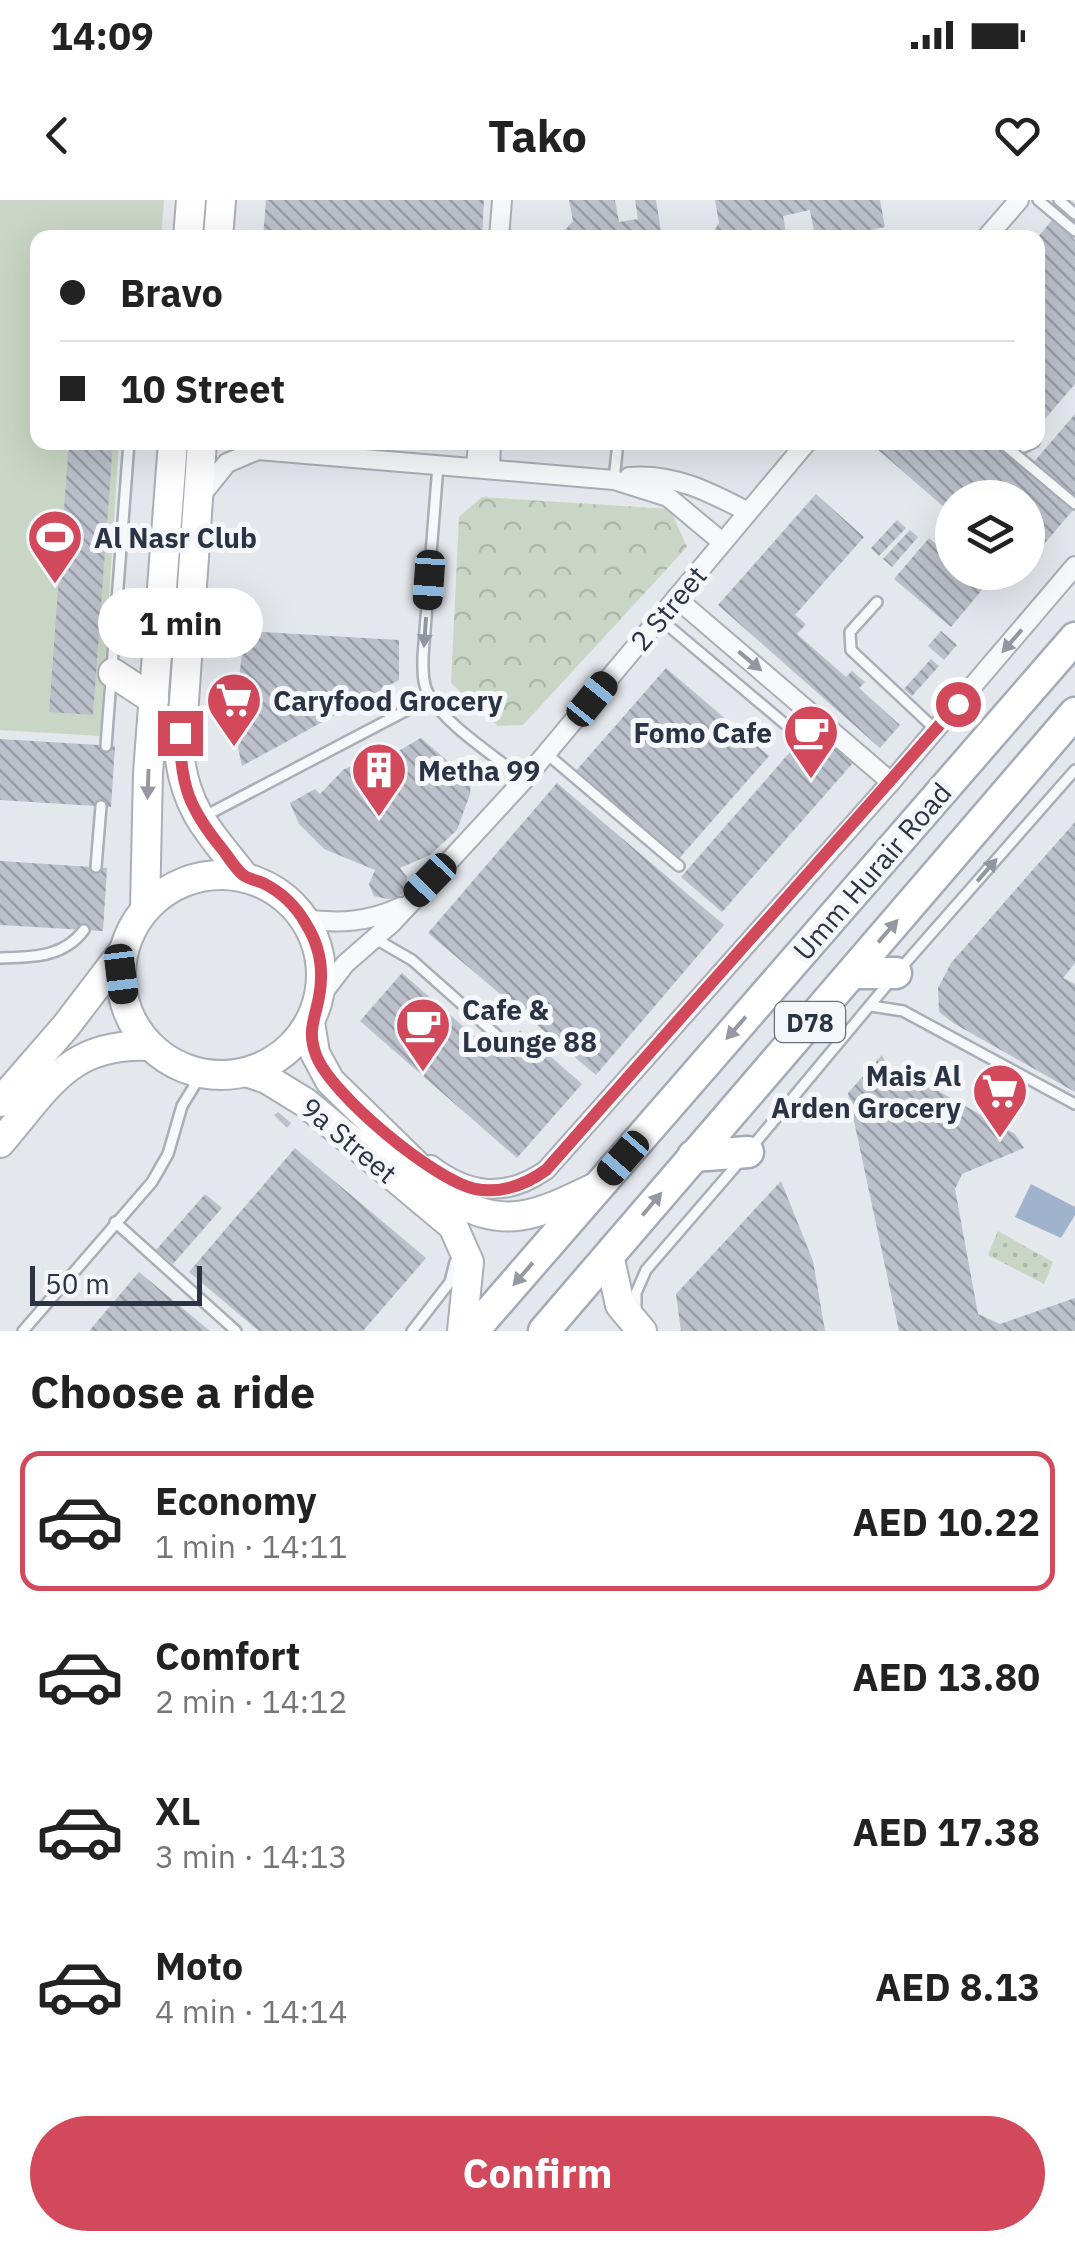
<!DOCTYPE html>
<html lang="en">
<head>
<meta charset="utf-8">
<style>
  :root { --surface:#fff; --page:#f2f2f2; --text:#222; --muted:#767676; --line:#e0e0e0; --accent:#d1495b }
  body { margin:0; font-family:"IBM Plex Sans",sans-serif; background:var(--page); color:var(--text); height:100vh; display:flex; flex-direction:column; font-size:38px; white-space:nowrap }
  * { box-sizing:border-box; margin:0 }
  p { font-size:32px; color:var(--muted) }
  .icon { flex:none; width:55px; height:55px; fill:none; stroke:currentColor; stroke-width:2; stroke-linecap:round; stroke-linejoin:round }
  .map { position:relative; height:1131px; overflow:hidden }
  .side { display:flex; flex-direction:column; background:var(--surface); flex:1 }
  .side>* { flex:none }
  .top-card { position:absolute; left:30px; top:30px; width:1015px; height:220px; border-radius:20px; box-shadow:0 10px 40px #0002; display:grid; align-content:center; height:220px; padding:0 30px; background:var(--surface) }
  .tools { position:absolute; left:935px; top:280px; display:grid; gap:20px }
  .tools a { display:grid; place-items:center; width:110px; height:110px; border-radius:50%; background:var(--surface); box-shadow:0 10px 40px #0002; font-size:50px }
  .scale { position:absolute; left:30px; bottom:25px; width:172px; box-sizing:border-box; padding-left:10px; border:5px solid #2b3445; border-top:0; font-size:28px; line-height:35px; white-space:nowrap; color:#2b3445; -webkit-text-stroke:8px #f4f6f9; paint-order:stroke }
  .end { position:absolute; width:45px; height:45px; margin:-22px; border:12px solid #d1495b; background:#fff; box-shadow:0 0 0 5px #fff }
  .from { border-radius:50% }
  .bubble { position:absolute; height:70px; border-radius:35px; background:var(--surface); box-shadow:0 10px 40px #0002; font-size:32px; font-weight:700; line-height:70px; text-align:center }
  .car { position:absolute; width:30px; height:60px; margin:-30px -15px; border-radius:12px; box-shadow:0 0 8px 2px #0007; background:linear-gradient(#222 24%,#8ab4d8 0 40%,#222 0 76%,#8ab4d8 0 86%,#222 0) }
  .top-card b { display:flex; align-items:center; gap:35px; height:95px; font-size:38px }
  .top-card b+b { border-top:2px solid var(--line) }
  .top-card i { width:25px; height:25px; background:var(--text) }
  ul { padding:0; list-style:none }
  li { display:flex; align-items:center; gap:30px; height:140px; margin:0 20px 15px; padding:0 10px; border:5px solid transparent; border-radius:20px }
  li div { flex:1 }
  li b { display:block; font-size:38px }
  li em { font-style:normal; font-weight:700 }
  li.current { border-color:var(--accent) }
  li>.icon { width:90px; height:90px; stroke-width:1.5 }
  h2 { padding:0 30px; font-size:45px; line-height:120px }
  .primary-button { display:flex; gap:20px; margin-top:auto; padding:20px 30px }
  .primary-button a { flex:1; height:115px; border-radius:60px; background:var(--accent); color:#fff; font-size:40px; font-weight:700; line-height:115px; text-align:center }
  .status { display:flex; justify-content:space-between; align-items:center; height:70px; padding:0 50px; background:var(--surface); direction:ltr }
  .status svg { height:28px; fill:currentColor }
  header { display:flex; justify-content:space-between; align-items:center; height:130px; padding:0 30px; background:var(--surface); font-size:45px; font-weight:700 }
  .map>svg:first-child { display:block }
  .grass { fill:#c9d6c5 }
  .forest { fill:url(#forest-crowns) }
  .garden { fill:url(#garden-dots) }
  .water { fill:#9fb4cc }
  .building { fill:url(#building-back-hatch) }
  .lines { fill:none; stroke-linecap:round; stroke-linejoin:round }
  .service-casing { stroke:#a9aeb7; stroke-width:14 }
  .minor-casing { stroke:#a9aeb7; stroke-width:22 }
  .secondary-casing { stroke:#a9aeb7; stroke-width:32 }
  .primary-casing { stroke:#a3abb8; stroke-width:35 }
  .service { stroke:#f7f8fa; stroke-width:9 }
  .minor { stroke:#f7f8fa; stroke-width:18 }
  .secondary { stroke:#fff; stroke-width:28 }
  .primary { stroke:#fff; stroke-width:30 }
  .oneway { fill:#9196a0 }
  .oneway2 { fill:#959aa2 }
  .route { stroke:#d1495b; stroke-width:12 }
  .labels { text-anchor:middle; dominant-baseline:central; stroke-width:10; stroke-linejoin:round; paint-order:stroke }
  .shield { fill:#f4f6f9; stroke:#676e7b; stroke-width:2.5 }
  .shield-label { font-size:25px; font-weight:bold; fill:#2b3445 }
  .poi-label { font-size:28px; font-weight:bold; fill:#2b3445; stroke:#f4f6f9; text-anchor:start }
  .street-label { font-size:28px; fill:#2b3445; stroke:#f4f6f9 }
</style>
</head>
<body>
<div class="status"><b>14:09</b><svg viewBox="0 0 49 12"><path d="M0 12V9h3v3zM5 12V6h3v6zM10 12V3h3v9zM15 12V0h3v12zM26 1h20v11H26zM47 4h2v5h-2z"/></svg></div>
<header><svg class="icon" aria-label="back" viewBox="0 0 24 24"><path d="M15 5l-7 7 7 7"/></svg>Tako<svg class="icon" aria-label="heart" viewBox="0 0 24 24"><path d="M12 20l-8-8c-3-5 5-10 8-4 3-6 11-1 8 4z"/></svg></header>
<div class="map">
<svg width="1075" height="1131" viewBox="0 0 1075 1131">
  <defs>
    <pattern id="forest-crowns" width="20" height="18" patternUnits="userSpaceOnUse" patternTransform="scale(2.5)"><rect width="20" height="18" fill="#c9d6c5"/><path d="M2 6a3 3 0 1 1 6 0M12 15a3 3 0 1 1 6 0" fill="none" stroke="#adb8ab"/></pattern>
    <pattern id="garden-dots" width="8" height="8" patternUnits="userSpaceOnUse" patternTransform="scale(2.5)"><rect width="8" height="8" fill="#c9d6c5"/><path d="M2 2h.1M6 6h.1" fill="none" stroke="#adb8ab" stroke-width="1.8" stroke-linecap="round"/></pattern>
    <pattern id="building-back-hatch" width="6" height="6" patternUnits="userSpaceOnUse" patternTransform="scale(2.5)"><rect width="6" height="6" fill="#bbc0ca"/><path d="M-1 5l2 2M0 0l6 6M5-1l2 2" fill="none" stroke="#989da6"/></pattern>
  </defs>
  <rect width="100%" height="100%" fill="#e4e7ec"/>
  <path class="grass" d="M0 0H164L161 37 38 38V242L119 243 100 536 0 530Z"/>
  <path class="forest" d="M482 297 670 309 687 347 523 525 498 526 451 483 459 317Z"/>
  <path class="garden" d="M998 1031 1053 1062 1044 1084 988 1055Z"/>
  <path class="water" d="M1031 984 1075 1007V1015L1061 1038 1015 1017Z"/>
  <g class="building">
    <path d="M266 0H484L482 38H263Z"/>
    <path d="M569 0H615L619 22 638 19 635 0H656L662 38H566L565 30 573 21Z"/>
    <path d="M715 0H880L885 27 830 38H788L814 31 810 10 783 16 787 38H709L719 23Z"/>
    <path d="M1052 20 1075 40V184L1038 227V37Z"/>
    <path d="M1075 214V299L1033 263Z"/>
    <path d="M69 242H113L93 515 49 512Z"/>
    <path d="M711 242H729L730 249 712 250Z"/>
    <path d="M869 242H993L1073 310 1028 363V298H952V314Z"/>
    <path d="M816 294 864 337 795 415 806 424 797 434 846 477 852 471 865 482 859 488 900 525 880 548 718 405Z"/>
    <path d="M897 320 906 328 879 356 871 348Z"/>
    <path d="M910 330 918 337 892 367 883 359Z"/>
    <path d="M929 338 952 357V372H971L986 385 951 427 894 379Z"/>
    <path d="M245 431 399 440V480L242 566 233 524Z"/>
    <path d="M941 431 957 445 944 460 928 446Z"/>
    <path d="M931 459 939 466 912 496 904 489Z"/>
    <path d="M666 468 769 556 676 662 574 573Z"/>
    <path d="M818 520 859 556 722 712 681 677Z"/>
    <path d="M421 538 471 581 470 594 457 630 430 655 400 668 407 677 406 690 398 698 387 699 374 696 369 684 375 670 324 649 299 624 290 603 315 589 320 594 343 570 360 562 376 559 404 562 393 554Z"/>
    <path d="M0 539 115 546 111 607 0 600Z"/>
    <path d="M557 583 724 725 596 875 428 733Z"/>
    <path d="M1075 622V763L1063 778 1075 784V892L955 824 939 812 938 788 951 763Z"/>
    <path d="M0 661 107 668 103 731 0 725Z"/>
    <path d="M402 773 497 856 520 830 582 884 517 958 360 821Z"/>
    <path d="M882 855 892 876 908 874 1015 934 1024 948 962 974 955 989 978 1114 1000 1124 1075 1098V1131H899L848 893Z"/>
    <path d="M278 912 291 923 287 928 274 915Z"/>
    <path d="M295 948 426 1058 363 1131H259L189 1072Z"/>
    <path d="M781 981 813 1061 825 1131H681L676 1094Z"/>
    <path d="M205 994 222 1008 173 1064 156 1050Z"/>
    <path d="M139 1072 210 1131H89Z"/>
  </g>
  <g class="lines">
    <g class="service-casing">
      <g id="service">
        <path d="M1038 0 1075 31"/>
        <path d="M1059 0 1075 14"/>
        <path d="M1001 242 1075 304"/>
        <path d="M1014 242 1024 247 1034 242"/>
        <path d="M438 265 423 456C423 469 422 483 429 495 445 525 497 557 524 580"/>
        <path d="M614 280 618 242"/>
        <path d="M877 402 850 432 851 450 936 530"/>
        <path d="M659 418 798 535"/>
        <path d="M106 546 129 242"/>
        <path d="M547 554 679 666"/>
        <path d="M205 616 430 498"/>
        <path d="M96 667 101 606"/>
        <path d="M374 738 412 760 501 839"/>
        <path d="M0 758C32 757 63 758 84 730"/>
        <path d="M901 768 1075 570"/>
        <path d="M871 806 903 811 1075 904"/>
        <path d="M751 948 891 780"/>
        <path d="M115 1022 236 1131"/>
        <path d="M636 1112V1093L646 1070 741 960"/>
        <path d="M23 1131 152 982 168 954 182 906 202 873"/>
        <path d="M412 1131 450 1082 455 1062"/>
      </g>
    </g>
    <g class="minor-casing">
      <g id="minor">
        <path d="M499 38 502 0"/>
        <path d="M986 38 1019 0"/>
        <path d="M476 268 478 242"/>
        <path d="M490 269 491 242"/>
        <path d="M629 277C673 273 710 292 748 312"/>
        <path d="M202 294 227 263 258 250 614 280 668 297 722 342"/>
        <path d="M676 398 891 582"/>
        <path d="M304 719C339 724 369 722 401 707"/>
        <path d="M319 798 345 764 392 723 524 580 807 242"/>
        <path d="M431 965C469 994 506 998 546 970L891 582 1075 366"/>
      </g>
    </g>
    <g class="secondary-casing">
      <g id="secondary">
        <path d="M188 38 191 0"/>
        <path d="M218 38 221 0"/>
        <path d="M202 242 180 559C187 612 212 635 243 675"/>
        <path d="M113 473 154 500"/>
        <circle cx="221" cy="775" r="100"/>
        <path d="M145 708 148 573 173 242"/>
        <path d="M310 822 315 853 330 881 447 995C502 1034 542 1013 596 987"/>
        <path d="M246 872 267 879 306 903 453 1026 469 1062 462 1131"/>
        <path d="M0 902 66 826 124 750"/>
        <path d="M0 943C48 888 68 842 150 846"/>
        <path d="M609 1055 620 1105 642 1131"/>
      </g>
    </g>
    <g class="primary-casing">
      <g id="primary">
        <path d="M852 773H896"/>
        <path d="M693 956 748 952"/>
        <path d="M473 1131 1075 438"/>
        <path d="M544 1131 1075 513"/>
      </g>
    </g>
    <use href="#service" class="service"/>
    <use href="#minor" class="minor"/>
    <use href="#secondary" class="secondary"/>
    <use href="#primary" class="primary"/>
  </g>
  <defs><path id="oneway-solid" d="M-6-.8H1V-3.2L6.5 0L1 3.2V.8H-6Z" transform="scale(2.5)"/></defs>
  <g class="oneway">
    <use href="#oneway-solid" transform="translate(425 432) rotate(94)"/>
    <use href="#oneway-solid" transform="translate(1012 441) rotate(131)"/>
    <use href="#oneway-solid" transform="translate(750 461) rotate(40)"/>
    <use href="#oneway-solid" transform="translate(987 670) rotate(-49)"/>
  </g>
  <g class="oneway2">
    <use href="#oneway-solid" transform="translate(148 584) rotate(92)"/>
    <use href="#oneway-solid" transform="translate(888 731) rotate(-49)"/>
    <use href="#oneway-solid" transform="translate(736 828) rotate(131)"/>
    <use href="#oneway-solid" transform="translate(652 1004) rotate(-50)"/>
    <use href="#oneway-solid" transform="translate(523 1074) rotate(131)"/>
  </g>
  <g class="lines">
    <path class="route" d="M180 533C180 586 190 610 223 650 229 658 235 668 242 674 247 679 256 680 263 683 281 692 296 706 306 724 320 746 324 771 319 797 315 819 307 831 316 855 331 895 434 980 475 989 502 994 525 985 546 970L958 504"/>
  </g>
  <defs>
    <g id="stadium-pin" transform="scale(2.875)"><path d="M0 17L-7.5 6A9.5 9.5 0 1 1 7.5 6Z" fill="#d1495b" stroke="#f4f6f9"/><path d="M0-5a6.5 5 0 1 0 0 10a6.5 5 0 1 0 0-10ZM-3.5-1.8h7v3.6h-7Z" fill="#fff"/></g>
    <g id="supermarket-pin" transform="scale(2.875)"><path d="M0 17L-7.5 6A9.5 9.5 0 1 1 7.5 6Z" fill="#d1495b" stroke="#f4f6f9"/><path d="M-6-5.5h2.5l.6 2H6L4.5 2H-2.5L-4.4-4H-6ZM-1.5 3.2a1.3 1.3 0 1 0 .1 0ZM3 3.2a1.3 1.3 0 1 0 .1 0Z" fill="#fff"/></g>
    <g id="cafe-pin" transform="scale(2.875)"><path d="M0 17L-7.5 6A9.5 9.5 0 1 1 7.5 6Z" fill="#d1495b" stroke="#f4f6f9"/><path d="M-5.5-4.5H6V0H3Q3 3.5 0 3.5H-2.5Q-5.5 3.5-5.5 0ZM3-3.2v2h1.7v-2ZM-6 4.5H4V6H-6Z" fill="#fff"/></g>
    <g id="building-pin" transform="scale(2.875)"><path d="M0 17L-7.5 6A9.5 9.5 0 1 1 7.5 6Z" fill="#d1495b" stroke="#f4f6f9"/><path d="M-4-6H4V6H1V3H-1V6H-4ZM-2.5-4.3h1.7v1.8h-1.7ZM.8-4.3h1.7v1.8H.8ZM-2.5-1h1.7V.8h-1.7ZM.8-1h1.7V.8H.8Z" fill="#fff"/></g>
  </defs>
  <g fill-rule="evenodd">
    <use href="#stadium-pin" x="55" y="337"/>
    <use href="#supermarket-pin" x="234" y="500"/>
    <use href="#cafe-pin" x="811" y="532"/>
    <use href="#building-pin" x="379" y="570"/>
    <use href="#cafe-pin" x="423" y="825"/>
    <use href="#supermarket-pin" x="1000" y="891"/>
  </g>
  <g class="labels">
    <rect class="shield" x="775" y="802" width="70" height="40" rx="8"/>
    <g class="shield-label">
      <text x="810" y="822">D78</text>
    </g>
    <g class="poi-label">
      <text x="94" y="337">Al Nasr Club</text>
      <text x="273" y="500">Caryfood Grocery</text>
      <text x="772" y="532" text-anchor="end">Fomo Cafe</text>
      <text x="418" y="570">Metha 99</text>
      <text x="462" y="809">Cafe &amp;<tspan x="462" dy="32">Lounge 88</tspan></text>
      <text x="961" y="875" text-anchor="end">Mais Al<tspan x="961" dy="32">Arden Grocery</tspan></text>
    </g>
    <g class="street-label">
      <text transform="translate(668 408) rotate(-50)">2 Street</text>
      <text transform="translate(872 671) rotate(-49)">Umm Hurair Road</text>
      <text transform="translate(349 940) rotate(40)">9a Street</text>
    </g>
  </g>
</svg>
<div class="tools">
<a><svg class="icon" aria-label="layers" viewBox="0 0 24 24"><path d="M12 4l9 5-9 5-9-5zM3 14l9 5 9-5"/></svg></a>
</div>
<div class="scale">50 m</div>
<i class="end from" style="left:958px;top:504px"></i>
<i class="end" style="left:180px;top:533px"></i>
<div class="bubble" style="left:98px;top:388px;width:165px">1 min</div>
<i class="car" style="left:429px;top:380px;rotate:184deg"></i>
<i class="car" style="left:592px;top:499px;rotate:39deg"></i>
<i class="car" style="left:430px;top:680px;rotate:224deg"></i>
<i class="car" style="left:121px;top:774px;rotate:173deg"></i>
<i class="car" style="left:623px;top:958px;rotate:221deg"></i>
<div class="top-card">
<b><i class="from"></i>Bravo</b>
<b><i></i>10 Street</b>
</div>
</div>
<section class="side">
<h2>Choose a ride</h2>
<ul>
<li class="current"><svg class="icon" aria-label="car" viewBox="0 0 24 24"><path d="M5 17H2v-5l4-1 3-4h7l3 4 3 1v5h-3M9 17h6M6 11h13"/><circle cx="7" cy="17" r="2"/><circle cx="17" cy="17" r="2"/></svg><div><b>Economy</b><p>1 min · 14:11</p></div><em>AED 10.22</em></li>
<li><svg class="icon" aria-label="car" viewBox="0 0 24 24"><path d="M5 17H2v-5l4-1 3-4h7l3 4 3 1v5h-3M9 17h6M6 11h13"/><circle cx="7" cy="17" r="2"/><circle cx="17" cy="17" r="2"/></svg><div><b>Comfort</b><p>2 min · 14:12</p></div><em>AED 13.80</em></li>
<li><svg class="icon" aria-label="car" viewBox="0 0 24 24"><path d="M5 17H2v-5l4-1 3-4h7l3 4 3 1v5h-3M9 17h6M6 11h13"/><circle cx="7" cy="17" r="2"/><circle cx="17" cy="17" r="2"/></svg><div><b>XL</b><p>3 min · 14:13</p></div><em>AED 17.38</em></li>
<li><svg class="icon" aria-label="car" viewBox="0 0 24 24"><path d="M5 17H2v-5l4-1 3-4h7l3 4 3 1v5h-3M9 17h6M6 11h13"/><circle cx="7" cy="17" r="2"/><circle cx="17" cy="17" r="2"/></svg><div><b>Moto</b><p>4 min · 14:14</p></div><em>AED 8.13</em></li>
</ul>
<div class="primary-button"><a>Confirm</a></div>
</section>
</body>
</html>
